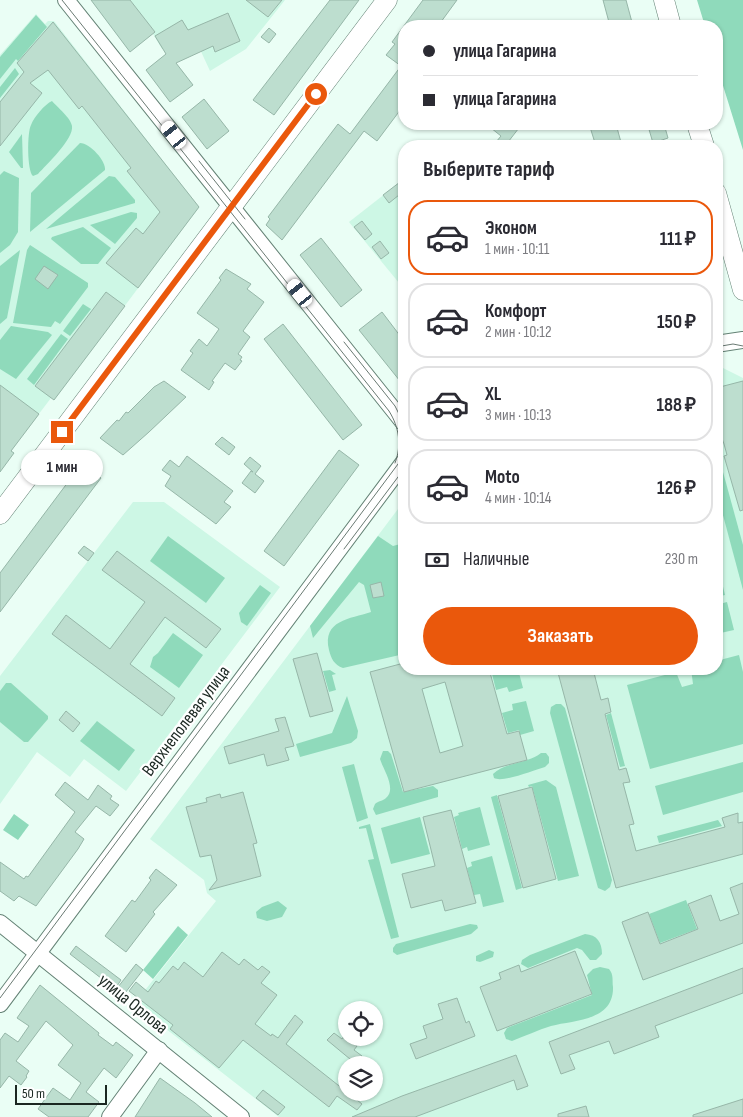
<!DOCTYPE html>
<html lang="ru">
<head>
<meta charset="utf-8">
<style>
  :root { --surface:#fff; --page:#f2f2f3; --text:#2b2b33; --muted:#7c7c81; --line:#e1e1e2; --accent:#ea580c }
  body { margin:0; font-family:"Sofia Sans Condensed",sans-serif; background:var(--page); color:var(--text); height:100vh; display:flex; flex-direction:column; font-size:19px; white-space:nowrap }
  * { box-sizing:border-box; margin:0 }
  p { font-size:16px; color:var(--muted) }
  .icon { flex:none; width:28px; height:28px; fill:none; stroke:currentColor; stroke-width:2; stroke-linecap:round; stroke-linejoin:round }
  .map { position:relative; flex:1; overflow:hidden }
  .drawer { position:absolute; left:398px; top:140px; width:325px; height:535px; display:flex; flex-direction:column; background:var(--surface); border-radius:20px; box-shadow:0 1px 4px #0004 }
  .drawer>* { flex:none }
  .top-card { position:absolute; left:398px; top:20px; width:325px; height:110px; border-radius:20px; box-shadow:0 1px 4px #0004; display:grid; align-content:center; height:110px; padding:0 25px; background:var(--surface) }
  .fabs { position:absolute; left:338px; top:1001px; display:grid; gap:10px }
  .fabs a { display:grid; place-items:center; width:45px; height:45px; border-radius:50%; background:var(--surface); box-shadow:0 1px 4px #0004; font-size:25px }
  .scale { position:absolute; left:15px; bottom:12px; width:92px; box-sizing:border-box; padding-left:5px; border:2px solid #1a2721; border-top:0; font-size:14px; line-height:18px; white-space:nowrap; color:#1a2721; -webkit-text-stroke:4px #fff; paint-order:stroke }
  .end { position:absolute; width:22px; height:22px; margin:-11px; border:6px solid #ea580c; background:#fff; box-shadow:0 0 0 2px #fff }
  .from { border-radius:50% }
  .bubble { position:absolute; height:35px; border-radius:18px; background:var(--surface); box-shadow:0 1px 4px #0004; font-size:16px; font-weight:700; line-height:35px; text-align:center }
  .car { position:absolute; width:15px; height:30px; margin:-15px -8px; border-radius:6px; box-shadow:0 0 4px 1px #0007; background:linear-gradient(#fff 24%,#345 0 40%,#fff 0 76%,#345 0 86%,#fff 0) }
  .top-card b { display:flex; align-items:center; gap:18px; height:48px; font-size:19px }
  .top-card b+b { border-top:1px solid var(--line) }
  .top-card i { width:12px; height:12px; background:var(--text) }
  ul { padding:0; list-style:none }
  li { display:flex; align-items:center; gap:15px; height:75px; margin:0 10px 8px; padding:0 15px; border:2px solid var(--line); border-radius:20px }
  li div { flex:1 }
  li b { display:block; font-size:19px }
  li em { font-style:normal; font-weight:700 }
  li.current { border-color:var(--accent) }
  li>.icon { width:45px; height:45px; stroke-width:1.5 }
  h2 { padding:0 25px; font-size:22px; line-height:60px }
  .pay { display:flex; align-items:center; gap:12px; height:55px; padding:0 25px; font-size:19px }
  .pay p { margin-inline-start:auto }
  .primary-button { display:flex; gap:10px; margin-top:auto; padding:10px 25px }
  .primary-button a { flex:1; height:58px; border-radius:30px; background:var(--accent); color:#fff; font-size:20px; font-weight:700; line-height:58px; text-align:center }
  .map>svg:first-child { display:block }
  .built { fill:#cdf7e5; fill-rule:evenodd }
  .green { fill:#8fdabb }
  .building { fill:#bddecf; stroke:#96b6a8; fill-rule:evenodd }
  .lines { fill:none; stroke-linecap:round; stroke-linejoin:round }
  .minor-casing { stroke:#648275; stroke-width:18 }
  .major-casing { stroke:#648275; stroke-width:21 }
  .minor { stroke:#fff; stroke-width:16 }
  .major { stroke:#fff; stroke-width:20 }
  .tram { stroke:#6a7a73; stroke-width:1 }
  .route { stroke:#ea580c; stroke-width:6 }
  .labels { text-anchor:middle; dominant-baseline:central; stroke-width:4.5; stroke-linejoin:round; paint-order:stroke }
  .street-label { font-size:18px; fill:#1a2721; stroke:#fff }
</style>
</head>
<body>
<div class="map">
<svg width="743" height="1117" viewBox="0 0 743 1117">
  <rect width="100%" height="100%" fill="#eafef5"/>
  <g class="built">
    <path d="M130 0H285L246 49 210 71 192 32 162 49 153 34 155 32Z"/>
    <path d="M36 14 45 24 48 21H54L199 207 54 400 51 398 0 465V55Z"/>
    <path d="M404 179V289L349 222Z"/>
    <path d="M721 367 743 378V1117H279L134 1004 216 901 207 893 204 880 150 839 404 501V669H716V369ZM346 1010H374V1038H346ZM346 1065H374V1092H346Z"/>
    <path d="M133 502H164L280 587 126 791 84 759 70 777 37 752 0 804V676Z"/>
  </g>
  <g class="green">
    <path d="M697 0H743V150L716 63V26H705Z"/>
    <path d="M36 15 47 27 18 61 16 59 0 79V57Z"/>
    <path d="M15 68 19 74 0 98V87Z"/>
    <path d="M52 101C57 107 71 118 72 126 74 139 46 165 38 174L33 176C27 171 27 132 31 125 34 117 45 104 52 101Z"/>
    <path d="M22 134 23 168H21L9 152Z"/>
    <path d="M80 143C90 143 106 161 105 170L30 232 31 193Z"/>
    <path d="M4 171 19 178 18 232 10 245 0 253V175Z"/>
    <path d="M109 176 115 177 135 200V203L46 229Z"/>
    <path d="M131 212 137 213V218L115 244 90 225Z"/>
    <path d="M83 227 111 248 98 264H81L51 239 52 237Z"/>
    <path d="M30 245 88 283V287L60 324 55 321 51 327 13 323 27 250Z"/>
    <path d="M20 250 7 318 0 324V266Z"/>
    <path d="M83 304 91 309 70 336 63 331Z"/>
    <path d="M11 326 48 332 52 335 16 379 0 369V340Z"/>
    <path d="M61 334 68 339 34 385 27 379Z"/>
    <path d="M723 472 743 545V590L716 489V474Z"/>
    <path d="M168 536 225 578 206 603 150 561Z"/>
    <path d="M378 536 393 546 404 543V654L343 668C334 665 331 658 329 650 322 620 350 619 371 612L364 585 359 582 313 638 310 626Z"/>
    <path d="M716 557 725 595 716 597Z"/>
    <path d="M260 585 271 593 247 626 241 622 239 613Z"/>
    <path d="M727 602 734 630 716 634V605Z"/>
    <path d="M173 633 203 655 179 688 150 667 153 657 158 653Z"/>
    <path d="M739 655 743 672V744L650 769 627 685 676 672 682 687 693 684 691 669H716V661Z"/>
    <path d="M497 669H518L523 688 509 692 507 687 496 690 491 670Z"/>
    <path d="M330 670 336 674 332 675 336 690 329 692 323 671Z"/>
    <path d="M6 683H11L48 716V719L28 742H24L0 722V691Z"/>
    <path d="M347 696 358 731 357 738 351 743 300 757 296 744 332 733Z"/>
    <path d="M526 701 534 731 520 735 519 730 508 733 502 713 513 710 512 704Z"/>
    <path d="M556 704H561L565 708 612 880 610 887 605 891 598 888 550 713 551 707Z"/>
    <path d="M611 713 625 766 620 767 606 715Z"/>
    <path d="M97 721 135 750 119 771 80 741Z"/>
    <path d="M383 751H388L391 754 403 792 433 786 438 790V797L376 815 373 809 375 804C378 801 383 801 386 798 397 789 383 769 380 759Z"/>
    <path d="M541 753H546L549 757V763L545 767C534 770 503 783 494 778L493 774C505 762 527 764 541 753Z"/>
    <path d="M743 762V792L663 815 655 786Z"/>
    <path d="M354 764 368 818 357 822 342 767Z"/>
    <path d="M546 780 556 787 579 876 558 881 532 786 529 787 528 785Z"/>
    <path d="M497 795 522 888 516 890 491 797Z"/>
    <path d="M480 807 490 845 468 851 467 847 462 849 454 817 459 815 458 813Z"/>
    <path d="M14 814 29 825 18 840 3 830Z"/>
    <path d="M420 817 430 854 391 864 381 828Z"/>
    <path d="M718 820 722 826 659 843 657 836Z"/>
    <path d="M370 824 399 937 391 939 368 860 374 859 366 828 359 829V827Z"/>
    <path d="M492 856 504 902 483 907 480 894 474 895 467 868 472 866 471 862Z"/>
    <path d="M686 900 697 929 660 943 649 914Z"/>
    <path d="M278 901 287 908 282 917 267 921 257 918 256 912 262 907Z"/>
    <path d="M470 924 477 925 478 928 471 934 397 955 393 952V948L396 944Z"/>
    <path d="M178 926 188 935 153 979 143 970Z"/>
    <path d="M585 934C597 935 602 942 602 954L596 960H590L582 950 577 948 528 968 521 964 522 960 530 955Z"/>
    <path d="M489 950 494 952 493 957 480 962 476 961V956Z"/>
    <path d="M600 967 609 969C614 975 612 980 613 987 614 1021 574 1020 551 1026 538 1030 525 1036 512 1041L506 1039 504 1033 507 1028 592 995 587 975 593 969Z"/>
  </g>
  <g class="building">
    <path d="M91 0H130L155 32 130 52Z"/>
    <path d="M246 0H282L268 17Z"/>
    <path d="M330 0H359L274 115 253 100Z"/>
    <path d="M423 0H457L438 26H404V105L377 141 364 131 282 240 266 225 270 219 268 217 338 124 350 134 401 66 386 55 395 44 392 42Z"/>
    <path d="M603 0H626L633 26H610Z"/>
    <path d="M228 13 240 41 215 52 213 46 176 63 193 85 170 102 146 70 166 54 155 36 182 20 188 30Z"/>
    <path d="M53 22 199 207 138 288 106 263 136 228 143 234 160 212 127 171 131 168 82 106 79 109 48 70 30 83 42 93 0 146V102L24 72 17 63Z"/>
    <path d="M269 28 276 34 269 43 261 37Z"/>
    <path d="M204 99 229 131 207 149 182 117Z"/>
    <path d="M486 124H522L505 146H501L496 142 501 136Z"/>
    <path d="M589 124H616L622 146H596Z"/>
    <path d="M654 124H664L668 138 653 143 648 126Z"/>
    <path d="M404 179V191L389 203 383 195Z"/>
    <path d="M362 221 372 234 365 240 354 227Z"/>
    <path d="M321 238 362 290 341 307 300 255Z"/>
    <path d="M380 241 389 253 381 259 372 247Z"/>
    <path d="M44 266 58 275 48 289 35 279Z"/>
    <path d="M226 269 251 284 247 289 264 302 243 331 250 337 238 354 242 357 240 360 242 361 235 370 225 363 212 381 214 382 209 390 181 370 193 353 190 351 199 339 207 346 219 329 197 313 221 280 219 278Z"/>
    <path d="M106 292 125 306 54 400 35 386Z"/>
    <path d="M382 312 404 341V386L359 330Z"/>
    <path d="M283 324 362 425 343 440 264 339Z"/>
    <path d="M164 381 186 397 149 432 123 455 100 438 117 420 119 421 126 412 128 413 154 387Z"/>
    <path d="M743 381V510L740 511 724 456 727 455 724 444 716 422V388Z"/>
    <path d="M0 385 39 414 11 451 14 453 0 472Z"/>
    <path d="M222 437 235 447 229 455 215 444Z"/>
    <path d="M339 450 359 465 284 566 264 551Z"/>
    <path d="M187 456 233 491 224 502 231 507 216 524 165 486 171 476 162 470 170 460 179 467Z"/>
    <path d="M250 457 261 466 255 474 264 481 255 493 242 483 251 471 253 472 244 464Z"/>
    <path d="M86 458 101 469 97 475 101 478 0 612V573Z"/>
    <path d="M84 546 94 553 88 561 78 553Z"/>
    <path d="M117 551 221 629 206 648 165 617 130 664 175 698 162 716 52 634 66 615 110 649 145 602 102 570Z"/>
    <path d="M381 582 384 596 373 598 370 585Z"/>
    <path d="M317 653 333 711 310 717 293 659Z"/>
    <path d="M404 663V669H489L507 734 519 731 527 760 404 792 370 672ZM445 682 463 746 440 753 422 689Z"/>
    <path d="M557 669H593L601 700 608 698 611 712 605 714 619 770 626 768 630 782 623 783 634 824 629 825 636 851 725 827 722 818 738 813V823L743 822V854L616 888Z"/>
    <path d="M66 711 80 723 73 732 59 720Z"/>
    <path d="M285 717 294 746 285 748 289 760 267 766 264 754 229 764 224 747 279 731 275 719Z"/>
    <path d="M65 782 88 800 98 785 112 796 110 799 119 805 110 816 96 806 75 832 84 839 78 849 36 906 19 896 14 901 0 891V862L24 879 26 876 28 877 75 812 55 795Z"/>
    <path d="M532 787 556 879 523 888 498 796Z"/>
    <path d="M243 792 257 843 253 844 261 876 209 890 217 880 211 855 200 857 186 807 207 802 206 798 220 794 221 798Z"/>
    <path d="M451 810 476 903 445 911 442 900 411 908 402 874 435 866 423 817Z"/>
    <path d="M156 869 177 885 153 912 155 914 126 952 105 936 132 900 135 902 151 880 149 878Z"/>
    <path d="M743 883V943L643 980 622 922 648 912 660 944 698 929 688 904 711 895 720 921 739 914 730 888Z"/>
    <path d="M76 946 121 980 115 989 70 954Z"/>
    <path d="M575 951 592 994 497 1031 480 987 501 979 499 973 519 965 521 972Z"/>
    <path d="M222 952 239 965 244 959 258 970 262 966 270 972 261 983 277 995 255 1024 271 1036 272 1034 278 1038 295 1015 303 1022 286 1044 362 1104 357 1110 337 1096 329 1107 243 1040 219 1068 170 1029 173 1025 129 991 136 982 148 992 156 981 159 983 173 966 178 970 184 962 203 977Z"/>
    <path d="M136 964 143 970 125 993 118 987Z"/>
    <path d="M743 968V993L655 1026 659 1037 614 1054 609 1041 569 1055 575 1069 561 1074 549 1042Z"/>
    <path d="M40 985 99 1033 98 1035 113 1046 116 1042 133 1055 116 1078 104 1068 86 1092 99 1102 88 1117H49L38 1109 53 1088 70 1100 81 1083 58 1065 73 1045 46 1021 16 1061 29 1071 26 1076 27 1077 21 1085 9 1076 0 1088V1040L5 1033 18 1042 29 1026 17 1018Z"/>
    <path d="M457 998 466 1023 469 1021 475 1036 416 1059 410 1044 427 1038 423 1026 443 1019 438 1004Z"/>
    <path d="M334 1033 342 1039 344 1036 357 1046 354 1050 362 1056 356 1064 327 1040Z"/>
    <path d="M516 1055 528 1086 517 1090 514 1080 415 1117H352L402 1096Z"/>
    <path d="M160 1078 195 1103 212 1117H135Z"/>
    <path d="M263 1090 285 1107 278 1115 256 1098Z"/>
    <path d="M743 1099V1117H693V1115Z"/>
    <path d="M586 1106 589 1117H558V1114Z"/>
  </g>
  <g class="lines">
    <g class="minor-casing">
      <g id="minor">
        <path d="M66 0 404 423"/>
        <path d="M716 344 743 340"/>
        <path d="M0 923 241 1117"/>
        <path d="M0 1004 404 462"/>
        <path d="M110 1117 159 1050"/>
      </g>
    </g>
    <g class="major-casing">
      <g id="major">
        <path d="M664 0 671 26"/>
        <path d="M697 124 704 146"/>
        <path d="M716 193 743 290"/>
        <path d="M0 514 387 0"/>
      </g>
    </g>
    <use href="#minor" class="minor"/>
    <use href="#major" class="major"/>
    <g class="tram">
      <path d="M62 0 389 411C399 427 402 445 395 463"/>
      <path d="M199 161 245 219"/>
      <path d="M344 342 395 406 404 424"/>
      <path d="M716 347 733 344 743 346"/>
      <path d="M344 549 404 469"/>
      <path d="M0 998 404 456"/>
    </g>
  </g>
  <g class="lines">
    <path class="route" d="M62 432 316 94"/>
  </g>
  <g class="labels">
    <g class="street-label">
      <text transform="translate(186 721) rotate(-53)">Верхнеполевая улица</text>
      <text transform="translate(133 1004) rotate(39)">улица Орлова</text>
    </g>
  </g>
</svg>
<div class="fabs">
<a><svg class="icon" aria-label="locate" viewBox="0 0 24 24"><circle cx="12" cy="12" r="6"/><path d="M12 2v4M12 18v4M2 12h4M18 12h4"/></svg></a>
<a><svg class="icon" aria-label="layers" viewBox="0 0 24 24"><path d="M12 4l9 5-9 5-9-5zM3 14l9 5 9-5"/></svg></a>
</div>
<div class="scale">50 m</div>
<i class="end from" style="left:316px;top:94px"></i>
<i class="end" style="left:62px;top:432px"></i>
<div class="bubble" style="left:21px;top:450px;width:82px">1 мин</div>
<i class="car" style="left:174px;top:135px;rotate:322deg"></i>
<i class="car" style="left:300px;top:293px;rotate:321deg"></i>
<div class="top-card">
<b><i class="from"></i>улица Гагарина</b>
<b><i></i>улица Гагарина</b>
</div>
<section class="drawer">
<h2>Выберите тариф</h2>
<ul>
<li class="current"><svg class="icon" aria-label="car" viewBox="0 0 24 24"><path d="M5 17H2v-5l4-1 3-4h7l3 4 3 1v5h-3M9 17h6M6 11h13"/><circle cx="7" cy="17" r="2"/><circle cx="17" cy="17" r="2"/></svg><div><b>Эконом</b><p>1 мин · 10:11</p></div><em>111 ₽</em></li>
<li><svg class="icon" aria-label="car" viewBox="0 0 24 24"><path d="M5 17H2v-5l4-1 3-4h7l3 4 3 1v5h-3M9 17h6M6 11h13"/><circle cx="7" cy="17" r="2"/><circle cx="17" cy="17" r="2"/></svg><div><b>Комфорт</b><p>2 мин · 10:12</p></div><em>150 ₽</em></li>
<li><svg class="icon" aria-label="car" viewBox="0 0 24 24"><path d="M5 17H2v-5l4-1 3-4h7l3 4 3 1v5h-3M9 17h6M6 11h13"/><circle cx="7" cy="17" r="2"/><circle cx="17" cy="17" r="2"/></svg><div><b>XL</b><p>3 мин · 10:13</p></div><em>188 ₽</em></li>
<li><svg class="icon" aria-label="car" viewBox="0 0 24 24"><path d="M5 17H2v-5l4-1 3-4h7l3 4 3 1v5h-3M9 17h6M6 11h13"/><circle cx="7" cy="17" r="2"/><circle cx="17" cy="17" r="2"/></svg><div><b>Moto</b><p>4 мин · 10:14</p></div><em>126 ₽</em></li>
</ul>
<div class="pay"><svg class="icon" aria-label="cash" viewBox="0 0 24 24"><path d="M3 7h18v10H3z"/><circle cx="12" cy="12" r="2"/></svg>Наличные<p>230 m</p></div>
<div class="primary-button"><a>Заказать</a></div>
</section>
</div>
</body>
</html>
